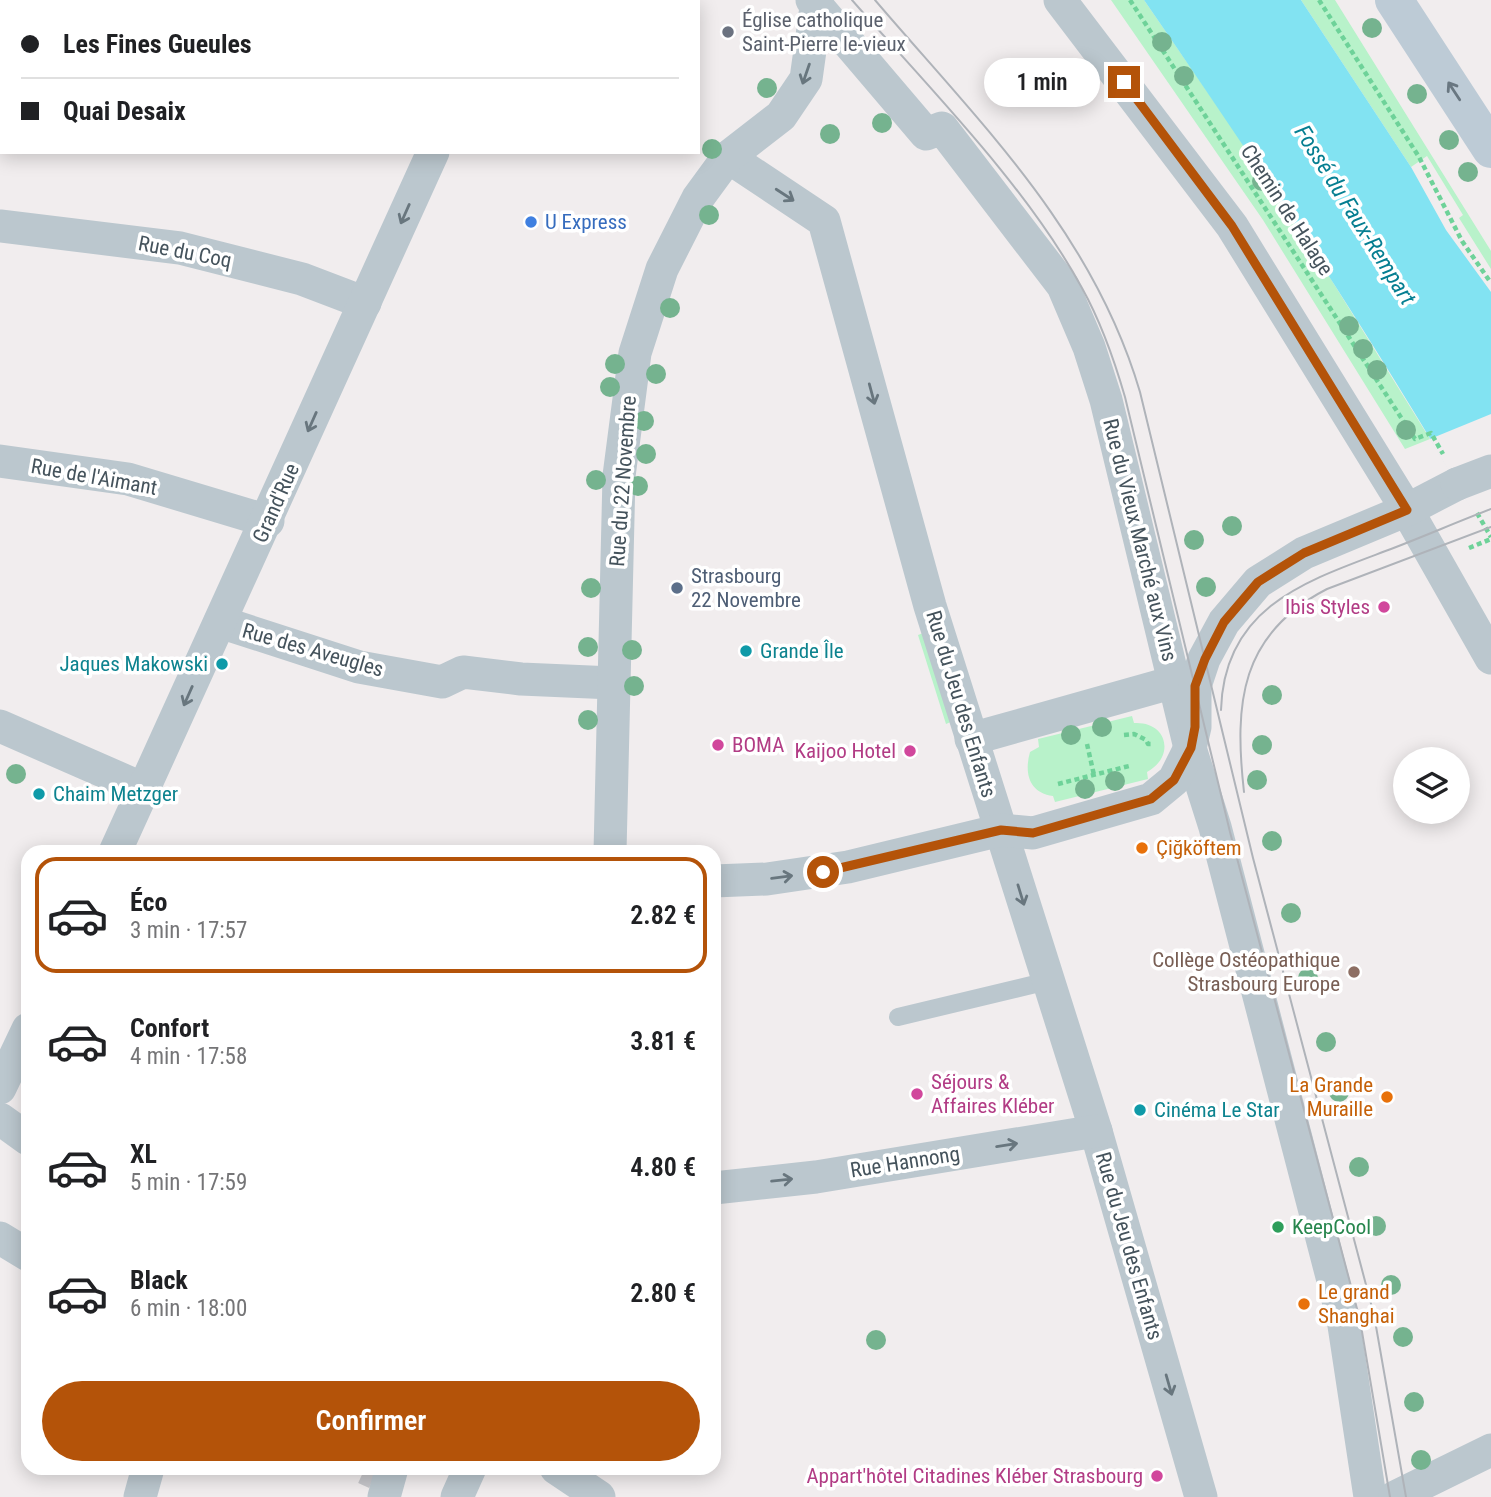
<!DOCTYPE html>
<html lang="fr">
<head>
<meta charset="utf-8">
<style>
  :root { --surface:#fff; --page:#f6f6f6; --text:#202124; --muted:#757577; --line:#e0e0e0; --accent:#b45309 }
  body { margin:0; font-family:"Roboto Condensed",sans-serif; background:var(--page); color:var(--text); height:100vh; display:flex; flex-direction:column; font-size:26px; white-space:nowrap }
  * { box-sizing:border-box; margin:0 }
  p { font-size:23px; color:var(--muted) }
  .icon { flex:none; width:38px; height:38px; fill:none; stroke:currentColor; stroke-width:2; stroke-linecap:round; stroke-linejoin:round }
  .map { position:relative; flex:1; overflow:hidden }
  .sheet { position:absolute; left:21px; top:845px; width:700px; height:630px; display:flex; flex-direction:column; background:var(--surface); border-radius:21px; box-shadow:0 4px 18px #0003 }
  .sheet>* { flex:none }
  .hud { position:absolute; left:0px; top:0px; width:700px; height:154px; box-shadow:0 4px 18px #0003; display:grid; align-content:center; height:154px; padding:0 21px; background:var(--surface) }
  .tools { position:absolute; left:1393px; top:747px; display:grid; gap:14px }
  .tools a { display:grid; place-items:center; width:77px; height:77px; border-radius:50%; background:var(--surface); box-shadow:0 4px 18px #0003; font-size:35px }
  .end { position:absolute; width:32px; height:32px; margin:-16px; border:9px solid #b45309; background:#fff; box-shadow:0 0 0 4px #fff }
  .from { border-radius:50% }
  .bubble { position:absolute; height:49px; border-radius:24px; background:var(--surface); box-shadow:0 4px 18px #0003; font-size:23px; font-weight:600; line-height:49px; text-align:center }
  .hud b { display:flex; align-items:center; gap:24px; height:66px; font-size:26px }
  .hud b+b { border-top:2px solid var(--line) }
  .hud i { width:18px; height:18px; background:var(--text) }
  ul { padding:12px 0 0; list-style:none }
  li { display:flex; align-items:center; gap:21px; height:116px; margin:0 14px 10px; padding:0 7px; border:4px solid transparent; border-radius:21px }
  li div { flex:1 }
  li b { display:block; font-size:26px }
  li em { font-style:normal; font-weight:600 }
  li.current { border-color:var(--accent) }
  li>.icon { width:63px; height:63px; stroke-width:1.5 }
  .primary-button { display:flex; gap:14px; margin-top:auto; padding:14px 21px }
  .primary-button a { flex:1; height:80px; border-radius:42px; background:var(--accent); color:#fff; font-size:28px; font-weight:600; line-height:80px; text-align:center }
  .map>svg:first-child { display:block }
  .green { fill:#b8f2ca }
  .water { fill:#82e3f2 }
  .pier { fill:#f1edee }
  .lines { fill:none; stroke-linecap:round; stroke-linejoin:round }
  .street-tunnel { stroke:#c6c6ca; stroke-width:33; stroke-dasharray:33 17; stroke-linecap:butt }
  .path { stroke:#6ed299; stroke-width:4.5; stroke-dasharray:5 3.5; stroke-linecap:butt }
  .lane { stroke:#bbc7ce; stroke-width:18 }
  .street { stroke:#bbc7ce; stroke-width:33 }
  .secondary { stroke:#bdcbd6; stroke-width:38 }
  .tram { stroke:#afb3b9; stroke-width:2 }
  .street-bridge { stroke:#bbc7ce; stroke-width:33 }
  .tree { fill:#75b38f }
  .oneway { stroke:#68767e }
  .oneway2 { stroke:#697781 }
  .route { stroke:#b45309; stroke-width:9 }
  .worship-dot { fill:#6b7280; stroke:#fff; stroke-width:2.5 }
  .shop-dot { fill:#3f7fe0; stroke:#fff; stroke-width:2.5 }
  .service-dot { fill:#5c6f8a; stroke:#fff; stroke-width:2.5 }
  .hotel-dot { fill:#d1479c; stroke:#fff; stroke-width:2.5 }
  .culture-dot { fill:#0f9aa8; stroke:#fff; stroke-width:2.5 }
  .food-dot { fill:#e8710a; stroke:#fff; stroke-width:2.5 }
  .education-dot { fill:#8d6e63; stroke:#fff; stroke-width:2.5 }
  .leisure-dot { fill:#2e9e5b; stroke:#fff; stroke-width:2.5 }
  .labels { text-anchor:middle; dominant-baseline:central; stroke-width:7; stroke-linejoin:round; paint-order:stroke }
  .worship-label { font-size:21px; fill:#5b616d; stroke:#fff; text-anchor:start }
  .street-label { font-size:21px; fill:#45535c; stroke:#fff }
  .shop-label { font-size:21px; fill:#366cbe; stroke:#fff; text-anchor:start }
  .service-label { font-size:21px; fill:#4e5e75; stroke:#fff; text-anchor:start }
  .hotel-label { font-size:21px; fill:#b23c85; stroke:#fff; text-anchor:end }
  .culture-label { font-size:21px; fill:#0d838f; stroke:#fff; text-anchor:start }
  .food-label { font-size:21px; fill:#c56008; stroke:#fff; text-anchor:start }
  .education-label { font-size:21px; fill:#785e54; stroke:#fff; text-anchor:end }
  .leisure-label { font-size:21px; fill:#27864d; stroke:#fff; text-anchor:start }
  .water-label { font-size:23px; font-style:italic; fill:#057e91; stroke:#fff }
</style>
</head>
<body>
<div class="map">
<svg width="1491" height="1497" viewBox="0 0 1491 1497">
  <rect width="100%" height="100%" fill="#f1edee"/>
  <g class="green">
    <path d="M1111 0H1144L1280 197 1430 439 1405 449 1263 220Z"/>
    <path d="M1301 0H1335L1491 251V269L1459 218 1463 215 1427 156 1411 167Z"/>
    <path d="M926 632 953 721 946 724 918 635Z"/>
    <path d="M1132 716 1134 723C1167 721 1176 756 1147 772L1148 779 1055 802 1053 796C1029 793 1024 773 1030 752L1039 747 1038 739Z"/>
  </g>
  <path class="water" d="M1144 0H1301L1411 167 1446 230 1491 292V542C1384 355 1266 177 1144 0Z"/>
  <path class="pier" d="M1491 414V543L1430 439Z"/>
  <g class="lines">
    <path class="street-tunnel" d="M365 1468 376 1473"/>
    <g class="path">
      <path d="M1130 0 1415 439 1431 433 1443 454"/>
      <path d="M1319 0 1419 157 1462 241 1491 283"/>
      <path d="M1477 513 1491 537"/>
      <path d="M1469 548 1491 539"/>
      <path d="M1124 735 1134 734 1146 740 1148 744H1152"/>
      <path d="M1087 744 1094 775"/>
      <path d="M1058 784 1129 766"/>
    </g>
    <path class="lane" d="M898 1017 1048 981"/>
    <g class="street">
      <path d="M812 0 926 134 942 128 1063 286 1089 347 1106 400 1190 748 1215 827 1343 1319 1370 1497"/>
      <path d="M1060 0 1232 226 1407 510 1491 658"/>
      <path d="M489 2 490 0"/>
      <path d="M0 49H2"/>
      <path d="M728 157 824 221 930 606 1096 1131 1201 1497"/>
      <path d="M0 226 180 248 302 279 365 303"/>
      <path d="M0 461 128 479 268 521"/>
      <path d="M220 622 359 667 442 682 463 672 521 679 613 683"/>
      <path d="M0 726 146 790"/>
      <path d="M971 739 1174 682"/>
      <path d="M115 852 433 152"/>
      <path d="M610 852 619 476 635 353 662 269 698 198 728 157 781 116 806 79 817 0"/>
      <path d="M714 881 767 879 848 867 1001 830 1033 833 1151 799 1174 780 1190 748 1195 727V686L1204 659 1224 622 1258 582 1304 553 1407 510 1457 484"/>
      <path d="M0 1088 28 1029"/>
      <path d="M0 1119 28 1139"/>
      <path d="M714 1188 816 1177 1096 1131"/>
      <path d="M0 1238 28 1255"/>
      <path d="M556 1468 599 1497"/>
      <path d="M140 1497 148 1468"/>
      <path d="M384 1497 392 1468"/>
      <path d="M457 1497 470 1468"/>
      <path d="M1395 1497 1491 1450"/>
    </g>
    <path class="secondary" d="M1394 0 1491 149"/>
    <g class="tram">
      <path d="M852 0C929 88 1026 185 1082 288 1101 322 1114 359 1125 397L1230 832 1360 1320 1390 1497"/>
      <path d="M875 0C980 123 1093 232 1140 392L1253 858 1374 1315 1406 1497"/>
      <path d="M1221 710C1224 605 1309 580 1391 549 1425 536 1457 522 1491 509"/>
      <path d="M1244 792C1234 703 1240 634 1327 589L1491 527"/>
    </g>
    <path class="street-bridge" d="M1457 484 1491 471"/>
  </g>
  <g class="tree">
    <circle cx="1372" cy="28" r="10"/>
    <circle cx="1162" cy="42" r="10"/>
    <circle cx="1184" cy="76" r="10"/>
    <circle cx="767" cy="88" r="10"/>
    <circle cx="1417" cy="94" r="10"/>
    <circle cx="882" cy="123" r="10"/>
    <circle cx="830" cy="134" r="10"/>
    <circle cx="1449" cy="140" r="10"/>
    <circle cx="712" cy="149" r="10"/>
    <circle cx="1468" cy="172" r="10"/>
    <circle cx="1262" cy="181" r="10"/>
    <circle cx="709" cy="215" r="10"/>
    <circle cx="670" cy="308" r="10"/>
    <circle cx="1349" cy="326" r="10"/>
    <circle cx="1363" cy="349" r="10"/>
    <circle cx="615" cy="364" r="10"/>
    <circle cx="1377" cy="370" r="10"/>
    <circle cx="656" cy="374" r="10"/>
    <circle cx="610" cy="387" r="10"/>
    <circle cx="644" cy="421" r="10"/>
    <circle cx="1406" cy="430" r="10"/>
    <circle cx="646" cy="454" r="10"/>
    <circle cx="596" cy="480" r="10"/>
    <circle cx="638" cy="486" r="10"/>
    <circle cx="1232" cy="526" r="10"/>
    <circle cx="1194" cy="540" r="10"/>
    <circle cx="1206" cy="587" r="10"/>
    <circle cx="591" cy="588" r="10"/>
    <circle cx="588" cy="647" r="10"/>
    <circle cx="632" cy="650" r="10"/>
    <circle cx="634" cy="686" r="10"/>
    <circle cx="1272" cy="695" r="10"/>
    <circle cx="588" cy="720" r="10"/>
    <circle cx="1102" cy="727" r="10"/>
    <circle cx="1071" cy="735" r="10"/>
    <circle cx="1262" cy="745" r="10"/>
    <circle cx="16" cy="774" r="10"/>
    <circle cx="1257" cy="780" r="10"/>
    <circle cx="1115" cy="781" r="10"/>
    <circle cx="1085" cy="789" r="10"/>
    <circle cx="1272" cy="841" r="10"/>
    <circle cx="1291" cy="913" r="10"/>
    <circle cx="1308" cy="978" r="10"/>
    <circle cx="1326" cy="1042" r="10"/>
    <circle cx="1339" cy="1092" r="10"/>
    <circle cx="1359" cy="1167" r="10"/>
    <circle cx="1376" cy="1226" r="10"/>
    <circle cx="1391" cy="1285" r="10"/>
    <circle cx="1403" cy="1337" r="10"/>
    <circle cx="876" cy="1340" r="10"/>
    <circle cx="1414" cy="1402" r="10"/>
    <circle cx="1421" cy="1460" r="10"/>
  </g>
  <defs><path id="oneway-shaft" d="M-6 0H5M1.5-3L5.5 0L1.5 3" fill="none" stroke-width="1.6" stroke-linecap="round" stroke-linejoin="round" transform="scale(1.75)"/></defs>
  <g class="oneway">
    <use href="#oneway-shaft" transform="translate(806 74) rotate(109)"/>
    <use href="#oneway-shaft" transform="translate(785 195) rotate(33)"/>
    <use href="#oneway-shaft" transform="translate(405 214) rotate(114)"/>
    <use href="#oneway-shaft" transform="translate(872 394) rotate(75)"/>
    <use href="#oneway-shaft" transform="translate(312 422) rotate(114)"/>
    <use href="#oneway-shaft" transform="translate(188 696) rotate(114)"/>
    <use href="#oneway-shaft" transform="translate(782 877) rotate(-7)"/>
    <use href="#oneway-shaft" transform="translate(1021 895) rotate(73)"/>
    <use href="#oneway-shaft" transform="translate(1007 1145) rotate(-9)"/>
    <use href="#oneway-shaft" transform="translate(782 1180) rotate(-6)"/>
    <use href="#oneway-shaft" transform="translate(1169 1385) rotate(74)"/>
  </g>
  <use class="oneway2" href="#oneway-shaft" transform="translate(1454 91) rotate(-123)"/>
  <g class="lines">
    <path class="route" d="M823 872 1001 830 1033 833 1151 799 1174 780 1191 748 1195 727V686L1205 659 1224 622 1258 582 1304 553 1407 510 1232 226 1124 82"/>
  </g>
  <circle class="worship-dot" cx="728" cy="32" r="7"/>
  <circle class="shop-dot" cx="531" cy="222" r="7"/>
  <circle class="service-dot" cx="677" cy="588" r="7"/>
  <g class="hotel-dot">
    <circle cx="1384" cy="607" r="7"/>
    <circle cx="718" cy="745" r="7"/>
    <circle cx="910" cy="751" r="7"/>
    <circle cx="917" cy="1094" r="7"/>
    <circle cx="1157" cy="1476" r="7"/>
  </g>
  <g class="culture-dot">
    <circle cx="746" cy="651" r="7"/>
    <circle cx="222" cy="664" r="7"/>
    <circle cx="39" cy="794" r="7"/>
    <circle cx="1140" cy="1110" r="7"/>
  </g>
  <g class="food-dot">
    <circle cx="1142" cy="848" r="7"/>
    <circle cx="1387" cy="1097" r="7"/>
    <circle cx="1304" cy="1304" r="7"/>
  </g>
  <circle class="education-dot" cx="1354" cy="972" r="7"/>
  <circle class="leisure-dot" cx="1278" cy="1227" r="7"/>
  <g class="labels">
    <g class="worship-label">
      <text x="742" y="20">Église catholique<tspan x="742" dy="24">Saint-Pierre le-vieux</tspan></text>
    </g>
    <g class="street-label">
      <text transform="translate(1287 210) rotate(57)">Chemin de Halage</text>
      <text transform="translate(185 252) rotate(11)">Rue du Coq</text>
      <text transform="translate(94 477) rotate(10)">Rue de l'Aimant</text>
      <text transform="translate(623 481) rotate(-86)">Rue du 22 Novembre</text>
      <text transform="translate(276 503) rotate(-66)">Grand'Rue</text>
      <text transform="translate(1140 540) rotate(76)">Rue du Vieux Marché aux Vins</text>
      <text transform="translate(313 650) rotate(16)">Rue des Aveugles</text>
      <text transform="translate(961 704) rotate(73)">Rue du Jeu des Enfants</text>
      <text transform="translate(905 1162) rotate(-9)">Rue Hannong</text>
      <text transform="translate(1129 1246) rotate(74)">Rue du Jeu des Enfants</text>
    </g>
    <g class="shop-label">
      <text x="545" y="222">U Express</text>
    </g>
    <g class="service-label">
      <text x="691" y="576">Strasbourg<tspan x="691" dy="24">22 Novembre</tspan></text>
    </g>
    <g class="hotel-label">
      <text x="1370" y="607">Ibis Styles</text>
      <text x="732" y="745" text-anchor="start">BOMA</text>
      <text x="896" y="751">Kaijoo Hotel</text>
      <text x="931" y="1082" text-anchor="start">Séjours &amp;<tspan x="931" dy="24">Affaires Kléber</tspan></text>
      <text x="1143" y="1476">Appart'hôtel Citadines Kléber Strasbourg</text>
    </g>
    <g class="culture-label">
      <text x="760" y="651">Grande Île</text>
      <text x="208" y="664" text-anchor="end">Jaques Makowski</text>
      <text x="53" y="794">Chaim Metzger</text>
      <text x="1154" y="1110">Cinéma Le Star</text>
    </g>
    <g class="food-label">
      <text x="1156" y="848">Çiğköftem</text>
      <text x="1373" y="1085" text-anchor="end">La Grande<tspan x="1373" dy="24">Muraille</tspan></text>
      <text x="1318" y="1292">Le grand<tspan x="1318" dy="24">Shanghai</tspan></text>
    </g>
    <g class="education-label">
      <text x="1340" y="960">Collège Ostéopathique<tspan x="1340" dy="24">Strasbourg Europe</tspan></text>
    </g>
    <g class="leisure-label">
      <text x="1292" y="1227">KeepCool</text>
    </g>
    <g class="water-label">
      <text transform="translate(1355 215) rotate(58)">Fossé du Faux-Rempart</text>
    </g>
  </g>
</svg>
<div class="tools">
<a><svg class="icon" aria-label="layers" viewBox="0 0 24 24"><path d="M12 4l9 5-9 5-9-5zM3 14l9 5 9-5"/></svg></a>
</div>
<i class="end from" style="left:823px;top:872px"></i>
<i class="end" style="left:1124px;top:82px"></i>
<div class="bubble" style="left:984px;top:58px;width:116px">1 min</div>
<div class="hud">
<b><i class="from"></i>Les Fines Gueules</b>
<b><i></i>Quai Desaix</b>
</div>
<section class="sheet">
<ul>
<li class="current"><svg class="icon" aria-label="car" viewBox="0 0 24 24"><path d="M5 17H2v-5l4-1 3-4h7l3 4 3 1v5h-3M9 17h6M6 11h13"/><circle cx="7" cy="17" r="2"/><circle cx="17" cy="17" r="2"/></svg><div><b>Éco</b><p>3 min · 17:57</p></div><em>2.82 €</em></li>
<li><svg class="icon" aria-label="car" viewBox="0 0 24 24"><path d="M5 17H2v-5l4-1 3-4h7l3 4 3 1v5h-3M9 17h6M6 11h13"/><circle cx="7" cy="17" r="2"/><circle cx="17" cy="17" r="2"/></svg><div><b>Confort</b><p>4 min · 17:58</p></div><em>3.81 €</em></li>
<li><svg class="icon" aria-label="car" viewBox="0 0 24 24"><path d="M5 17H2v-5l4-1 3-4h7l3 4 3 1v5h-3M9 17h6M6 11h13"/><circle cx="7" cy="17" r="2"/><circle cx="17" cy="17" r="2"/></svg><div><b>XL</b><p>5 min · 17:59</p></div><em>4.80 €</em></li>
<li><svg class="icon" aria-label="car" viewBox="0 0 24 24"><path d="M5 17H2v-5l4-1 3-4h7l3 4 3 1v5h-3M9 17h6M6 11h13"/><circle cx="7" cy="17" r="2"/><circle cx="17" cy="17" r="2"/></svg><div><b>Black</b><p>6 min · 18:00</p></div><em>2.80 €</em></li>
</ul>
<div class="primary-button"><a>Confirmer</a></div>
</section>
</div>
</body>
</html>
